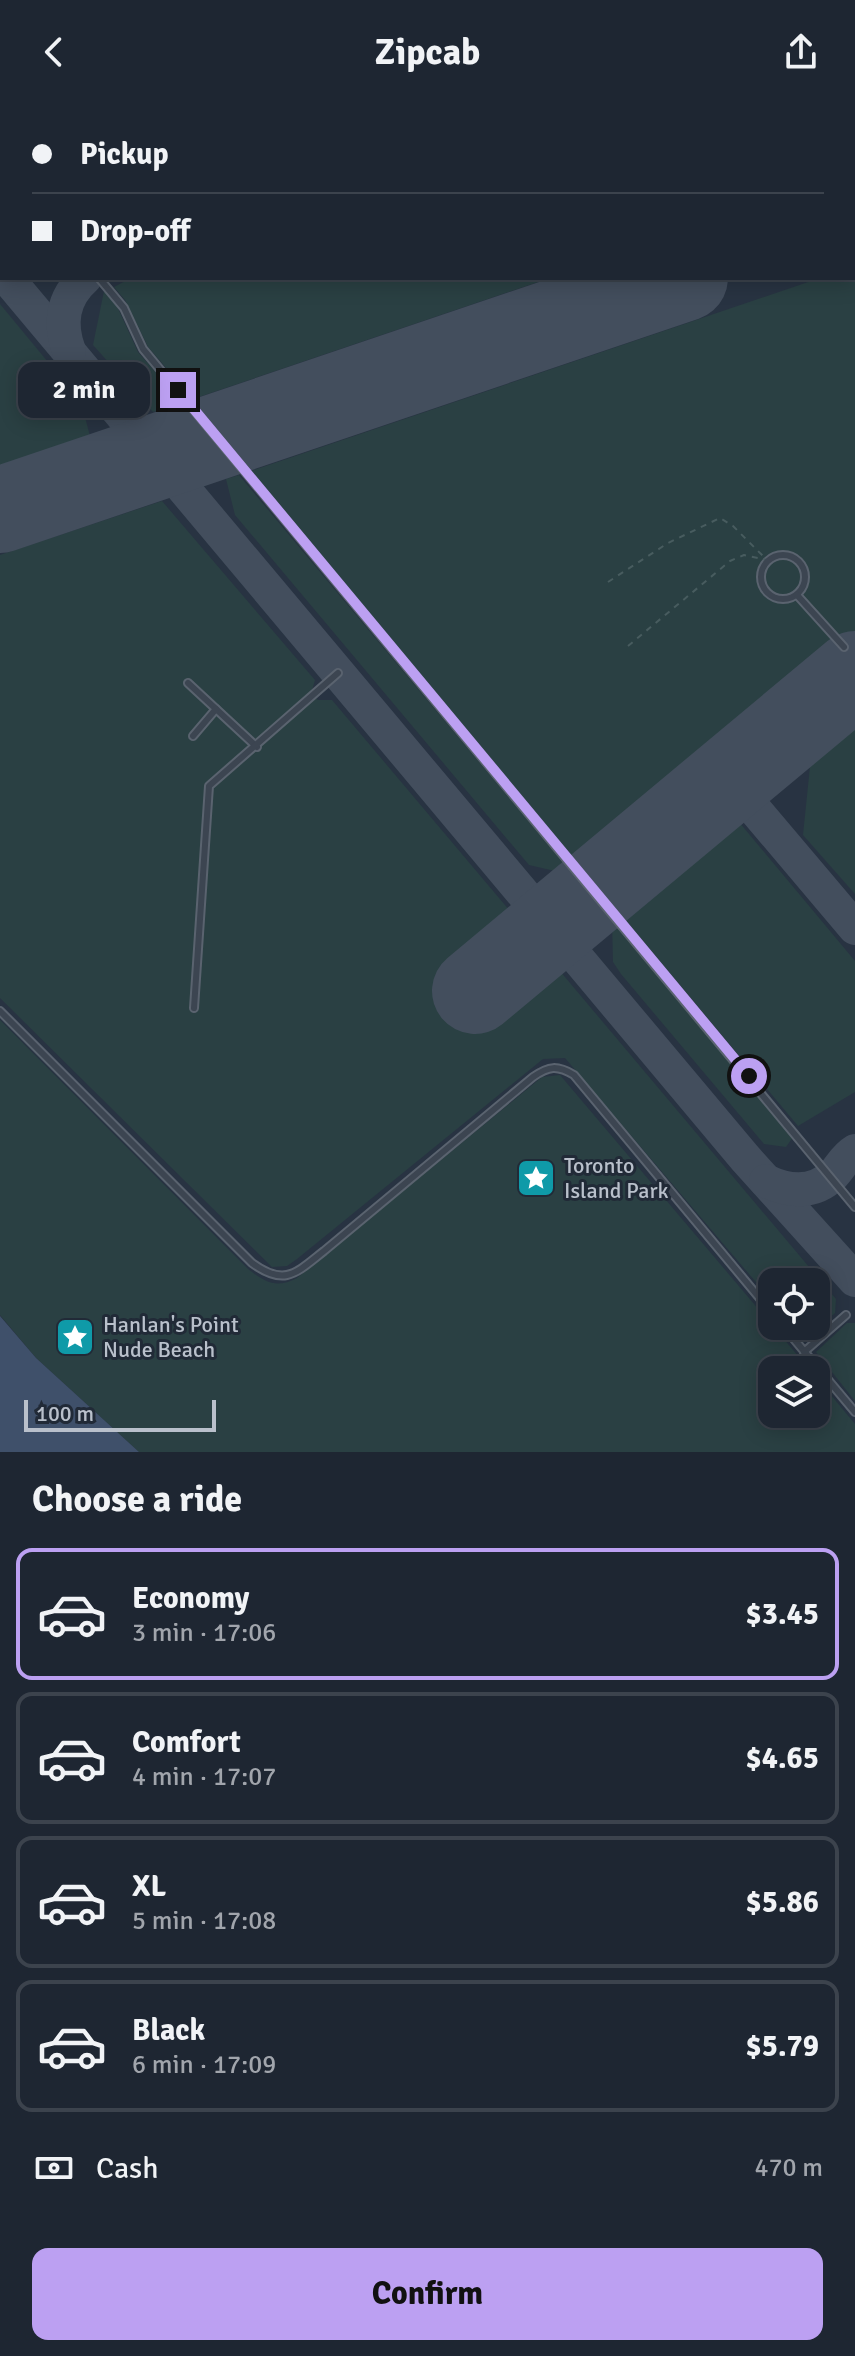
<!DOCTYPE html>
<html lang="en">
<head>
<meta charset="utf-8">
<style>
  :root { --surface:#1e2632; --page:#2b323e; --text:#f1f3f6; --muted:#a1a5ac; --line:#3c434d; --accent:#bca0f2 }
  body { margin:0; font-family:Signika,sans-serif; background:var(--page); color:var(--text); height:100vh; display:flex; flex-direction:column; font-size:30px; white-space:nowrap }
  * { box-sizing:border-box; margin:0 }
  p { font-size:26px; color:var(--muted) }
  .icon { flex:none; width:44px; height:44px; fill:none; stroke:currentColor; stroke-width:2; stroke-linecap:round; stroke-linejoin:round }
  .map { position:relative; height:1348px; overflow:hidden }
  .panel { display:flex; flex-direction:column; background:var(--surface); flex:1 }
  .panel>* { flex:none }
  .banner { position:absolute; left:0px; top:0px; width:856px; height:176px; box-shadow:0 4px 20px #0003,0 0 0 2px var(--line); display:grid; align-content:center; height:176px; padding:0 32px; background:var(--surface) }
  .tools { position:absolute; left:758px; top:1164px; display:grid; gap:16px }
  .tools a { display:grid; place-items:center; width:72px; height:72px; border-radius:16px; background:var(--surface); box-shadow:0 4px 20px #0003,0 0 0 2px var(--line); font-size:40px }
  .scale { position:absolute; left:24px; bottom:20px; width:192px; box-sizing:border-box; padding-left:8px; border:4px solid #b9c0cb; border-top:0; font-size:22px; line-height:28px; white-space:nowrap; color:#b9c0cb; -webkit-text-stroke:6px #212a37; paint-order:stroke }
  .end { position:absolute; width:36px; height:36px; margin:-18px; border:10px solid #bca0f2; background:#111; box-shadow:0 0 0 4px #111 }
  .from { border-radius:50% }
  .bubble { position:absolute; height:56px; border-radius:16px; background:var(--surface); box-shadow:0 4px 20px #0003,0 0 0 2px var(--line); font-size:26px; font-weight:700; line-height:56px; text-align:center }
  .banner b { display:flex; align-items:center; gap:28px; height:76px; font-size:30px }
  .banner b+b { border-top:2px solid var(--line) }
  .banner i { width:20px; height:20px; background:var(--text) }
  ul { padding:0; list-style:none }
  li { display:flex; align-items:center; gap:24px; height:132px; margin:0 16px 12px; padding:0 16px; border:4px solid var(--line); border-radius:16px }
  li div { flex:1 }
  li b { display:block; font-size:30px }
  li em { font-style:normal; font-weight:700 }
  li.selected { border-color:var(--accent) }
  li>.icon { width:72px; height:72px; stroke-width:1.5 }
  h2 { padding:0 32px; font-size:36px; line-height:96px }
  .pay { display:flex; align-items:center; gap:20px; height:88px; padding:0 32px; font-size:30px }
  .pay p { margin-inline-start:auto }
  .cta { display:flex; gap:16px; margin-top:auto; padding:16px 32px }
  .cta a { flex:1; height:92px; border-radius:16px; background:var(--accent); color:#111; font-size:32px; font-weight:700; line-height:92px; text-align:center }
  header { display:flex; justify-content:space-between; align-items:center; height:104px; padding:0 32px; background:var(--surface); font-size:36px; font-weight:700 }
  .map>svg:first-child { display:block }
  .green { fill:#2a4043 }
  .water { fill:#3f506a }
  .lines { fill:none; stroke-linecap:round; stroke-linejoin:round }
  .taxiway { stroke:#434e5d; stroke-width:34 }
  .runway { stroke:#434e5d; stroke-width:86 }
  .service-casing { stroke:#5a636f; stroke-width:10 }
  .path { stroke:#485c5f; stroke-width:2; stroke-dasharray:6 6; stroke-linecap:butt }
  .service { stroke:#3c4551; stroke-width:6 }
  .route { stroke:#bca0f2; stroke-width:10 }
  .labels { text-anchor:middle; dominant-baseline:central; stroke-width:6; stroke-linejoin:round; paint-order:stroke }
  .poi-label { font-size:22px; fill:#b9c0cb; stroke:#212a37; text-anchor:start }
</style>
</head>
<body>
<header><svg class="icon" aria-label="back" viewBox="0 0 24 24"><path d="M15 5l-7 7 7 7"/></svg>Zipcab<svg class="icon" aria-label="share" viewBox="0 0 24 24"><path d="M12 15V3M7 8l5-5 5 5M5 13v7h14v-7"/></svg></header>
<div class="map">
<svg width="855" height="1348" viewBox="0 0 855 1348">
  <rect width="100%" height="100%" fill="#283342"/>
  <g class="green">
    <path d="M855 162V534L588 759 579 760 248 368 820 174H854Z"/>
    <path d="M131 174H550L193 295 148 243 125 196 114 183Z"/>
    <path d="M104 187 116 200 138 248 182 298 153 308 93 241Z"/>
    <path d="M0 200 81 298 90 332 0 362Z"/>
    <path d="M239 371 572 769V771L529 761 235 411 226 375Z"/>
    <path d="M162 397 315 576 311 590 318 596H332L515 813 455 868 492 913 554 860 836 1195 835 1209 811 1230 800 1231 793 1222H816V1178H772V1197L565 954 543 955 297 1155 287 1162 272 1163 0 894V451Z"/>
    <path d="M855 607V790L803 731 812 643Z"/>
    <path d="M734 712 855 857V988L798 1022 623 813V805Z"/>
    <path d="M612 816 793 1033 786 1043 764 1040 621 870 613 858Z"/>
    <path d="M0 916 248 1165C265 1178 276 1185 297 1174L542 973 560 971 810 1266H772V1310H816V1273L855 1320V1348H139L36 1254 0 1211Z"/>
    <path d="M847 1219H855V1297L816 1248Z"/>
  </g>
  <path class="water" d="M0 1212 36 1254 139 1348H0Z"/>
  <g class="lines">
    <g class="taxiway">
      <path d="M165 0 170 2"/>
      <path d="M559 0 561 2"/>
      <path d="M637 2 643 0"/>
      <path d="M7 174 745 1054 855 1176"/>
      <path d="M629 193 649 174"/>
      <path d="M69 247C59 220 62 194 85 174"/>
      <path d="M729 675 855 824"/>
      <path d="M766 1077C789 1088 814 1090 833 1071 841 1062 845 1053 855 1047"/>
    </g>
    <g class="runway">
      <path d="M854 117H855"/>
      <path d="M0 406 685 174"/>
      <path d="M475 887 855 570"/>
    </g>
    <g class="service-casing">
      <g id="service">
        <path d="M478 2 484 0"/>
        <path d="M0 77 2 80"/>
        <path d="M99 174 124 204 143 245 855 1103"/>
        <circle cx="783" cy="473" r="22"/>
        <path d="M797 491 844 543"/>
        <path d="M188 579 257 643"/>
        <path d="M193 632 216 605"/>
        <path d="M194 904 209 682 338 569"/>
        <path d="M0 907 252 1159C285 1183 296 1169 324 1147L533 973C549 962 557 961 574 971L772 1209"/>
        <path d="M783 1222 855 1308"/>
        <path d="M804 1248 846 1211"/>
      </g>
    </g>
    <g class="path">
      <path d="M608 478 668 439 720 414 733 422 768 457"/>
      <path d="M628 542 730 457 744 451 767 456"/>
    </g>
    <use href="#service" class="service"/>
  </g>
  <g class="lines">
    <path class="route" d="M178 286 749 972"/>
  </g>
  <defs>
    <g id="sight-square" transform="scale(2)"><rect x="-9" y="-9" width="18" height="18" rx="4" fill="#0f9aa8" stroke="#212a37"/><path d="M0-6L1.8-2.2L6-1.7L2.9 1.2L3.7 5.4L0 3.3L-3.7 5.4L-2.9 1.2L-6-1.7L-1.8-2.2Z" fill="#fff"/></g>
  </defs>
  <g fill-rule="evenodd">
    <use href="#sight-square" x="536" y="1074"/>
    <use href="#sight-square" x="75" y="1233"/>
  </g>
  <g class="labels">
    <g class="poi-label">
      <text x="564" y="1061">Toronto<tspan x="564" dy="25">Island Park</tspan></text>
      <text x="103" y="1220">Hanlan's Point<tspan x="103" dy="25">Nude Beach</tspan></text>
    </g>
  </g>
</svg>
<div class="tools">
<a><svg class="icon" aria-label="locate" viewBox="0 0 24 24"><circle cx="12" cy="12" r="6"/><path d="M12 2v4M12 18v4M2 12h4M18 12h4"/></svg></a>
<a><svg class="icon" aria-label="layers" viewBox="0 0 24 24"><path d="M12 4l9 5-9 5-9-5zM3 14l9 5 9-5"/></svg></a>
</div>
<div class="scale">100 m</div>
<i class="end from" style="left:749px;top:972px"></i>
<i class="end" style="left:178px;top:286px"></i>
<div class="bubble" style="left:18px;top:258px;width:132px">2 min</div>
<div class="banner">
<b><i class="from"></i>Pickup</b>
<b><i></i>Drop-off</b>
</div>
</div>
<section class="panel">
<h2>Choose a ride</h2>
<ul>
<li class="selected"><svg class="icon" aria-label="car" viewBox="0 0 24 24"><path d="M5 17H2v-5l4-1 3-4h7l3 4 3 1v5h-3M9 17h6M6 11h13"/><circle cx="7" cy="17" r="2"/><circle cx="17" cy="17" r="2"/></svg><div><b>Economy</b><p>3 min · 17:06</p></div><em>$3.45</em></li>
<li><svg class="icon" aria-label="car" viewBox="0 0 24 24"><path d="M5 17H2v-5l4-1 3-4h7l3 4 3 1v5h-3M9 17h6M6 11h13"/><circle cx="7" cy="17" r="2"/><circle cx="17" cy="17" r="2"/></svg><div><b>Comfort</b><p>4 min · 17:07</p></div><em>$4.65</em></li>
<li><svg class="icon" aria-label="car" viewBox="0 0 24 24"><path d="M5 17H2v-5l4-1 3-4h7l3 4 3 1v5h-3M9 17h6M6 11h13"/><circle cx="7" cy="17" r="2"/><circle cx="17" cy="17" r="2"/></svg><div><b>XL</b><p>5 min · 17:08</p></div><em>$5.86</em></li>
<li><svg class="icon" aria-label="car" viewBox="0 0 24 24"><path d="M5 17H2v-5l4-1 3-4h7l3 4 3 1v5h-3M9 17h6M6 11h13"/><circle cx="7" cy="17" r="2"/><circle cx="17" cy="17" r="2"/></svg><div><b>Black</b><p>6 min · 17:09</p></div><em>$5.79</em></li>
</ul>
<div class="pay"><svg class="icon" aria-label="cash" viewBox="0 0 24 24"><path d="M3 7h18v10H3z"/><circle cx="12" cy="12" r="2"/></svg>Cash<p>470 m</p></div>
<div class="cta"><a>Confirm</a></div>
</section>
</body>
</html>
